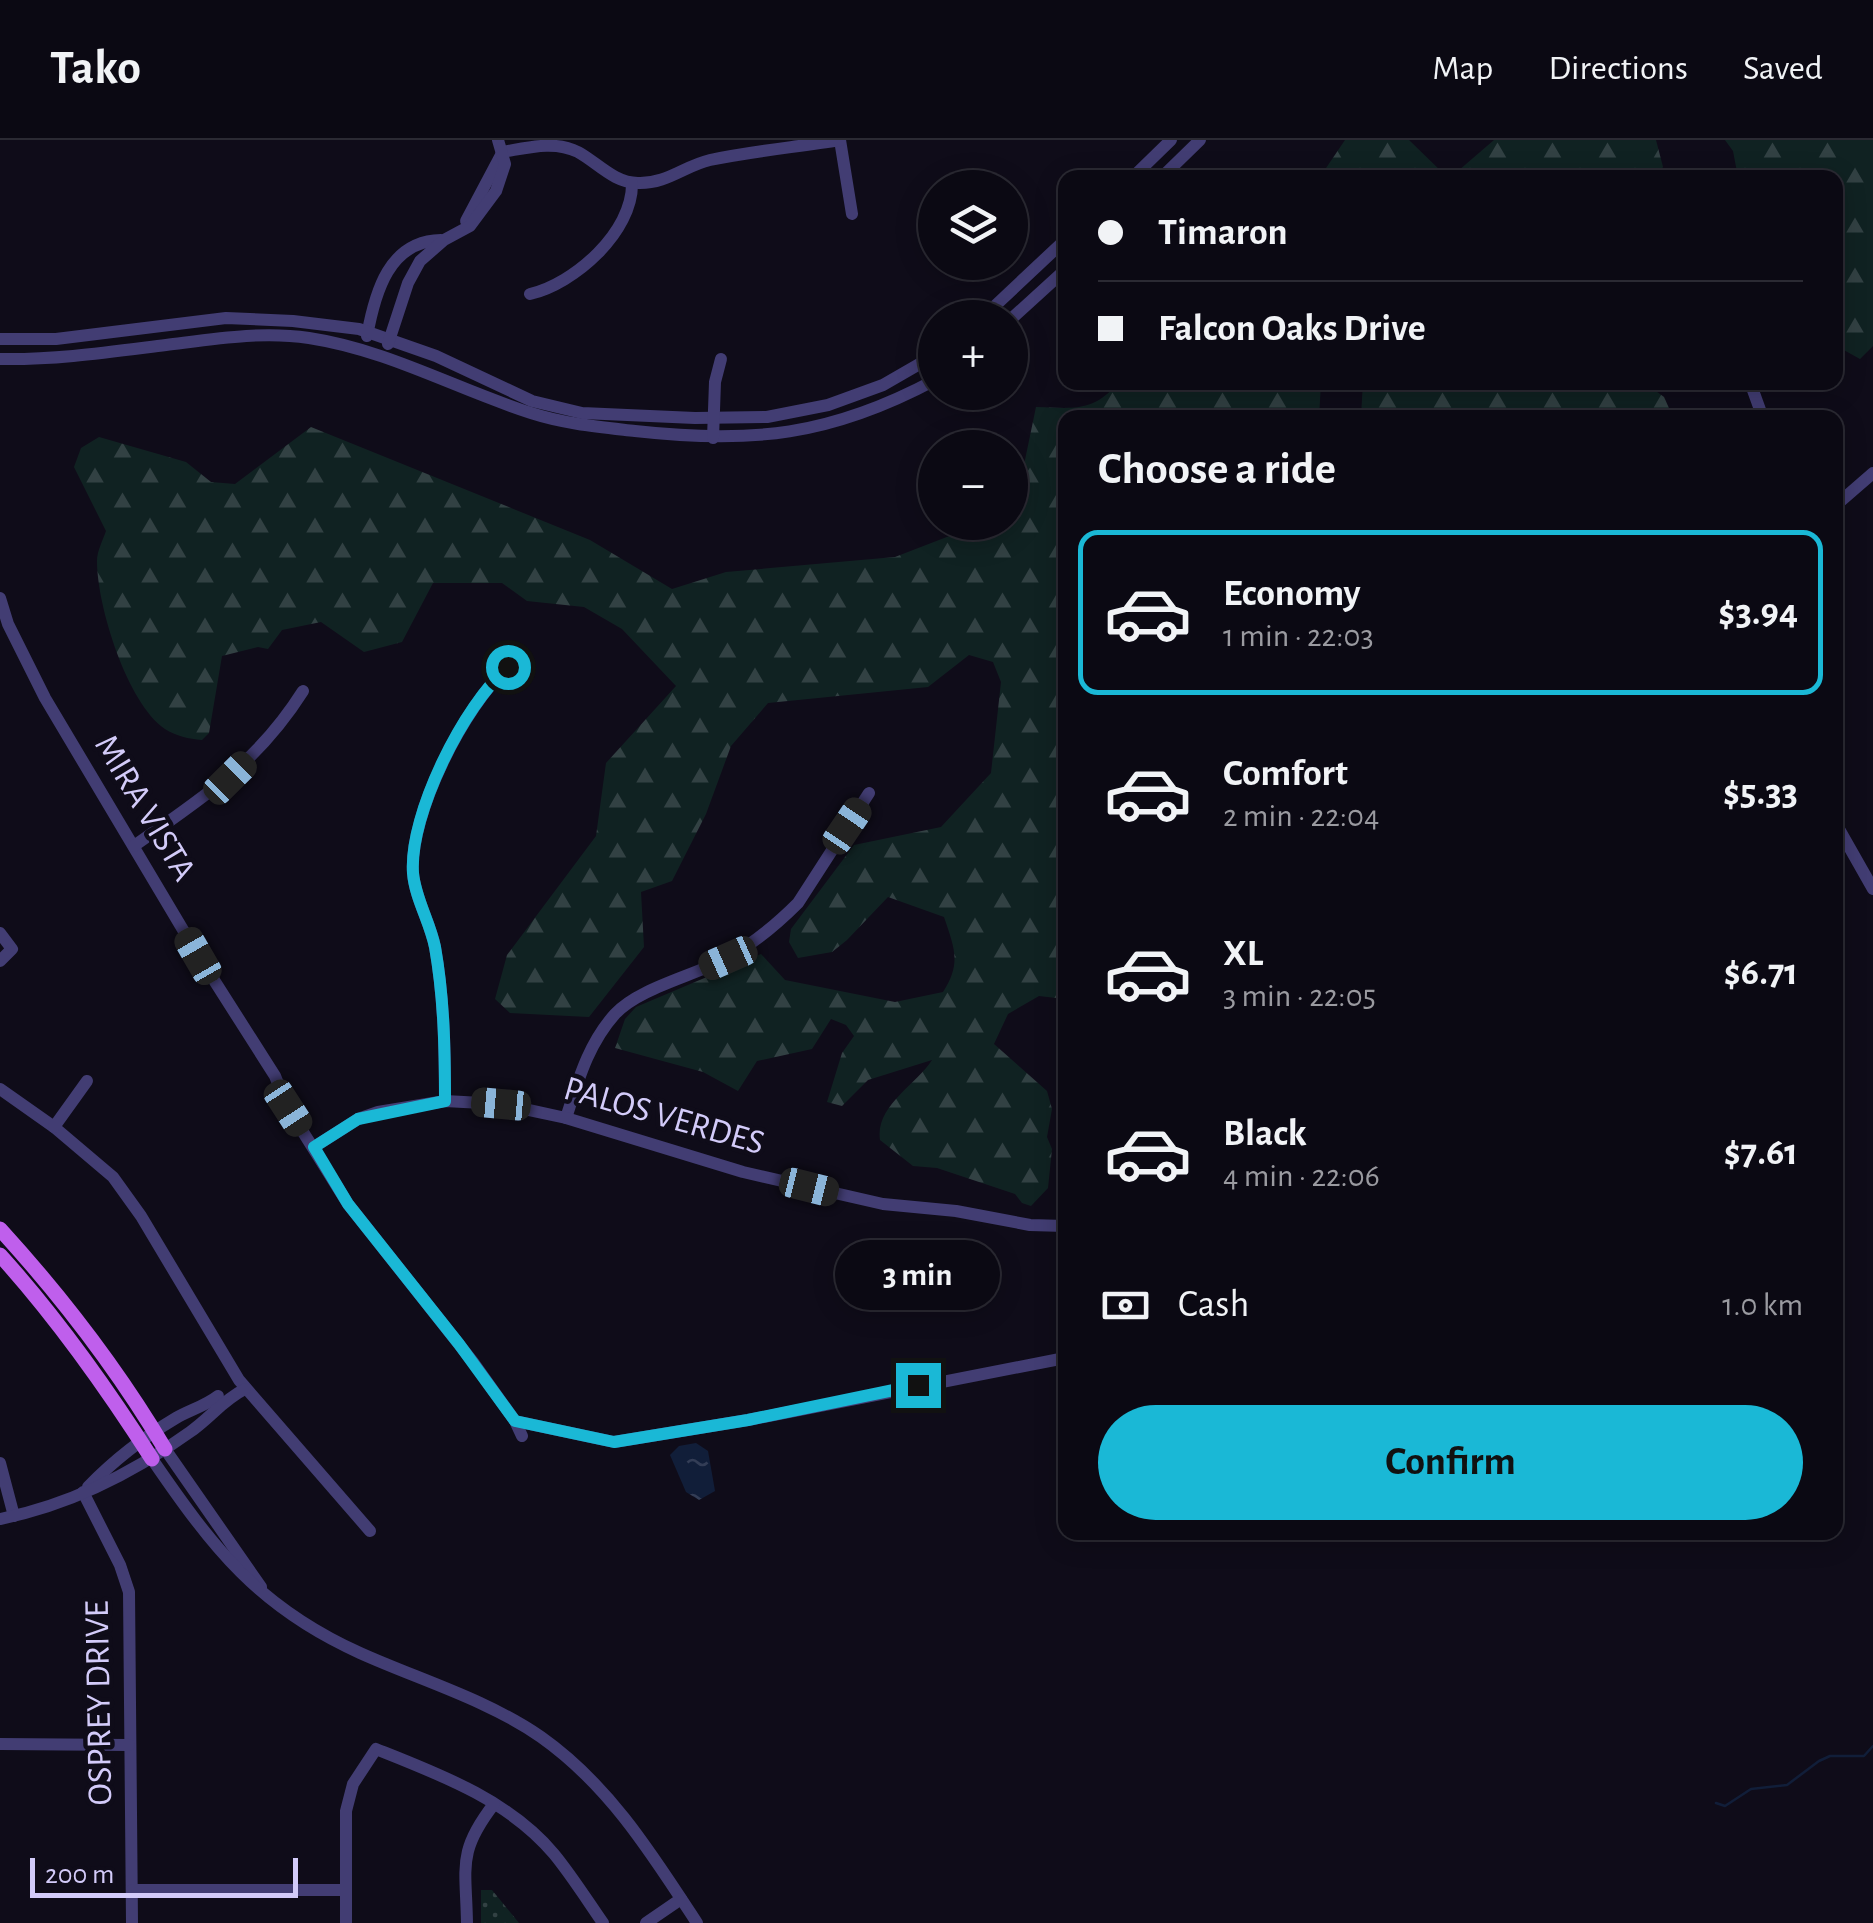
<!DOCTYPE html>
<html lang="en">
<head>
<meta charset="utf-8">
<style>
  :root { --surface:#0b0913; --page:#191721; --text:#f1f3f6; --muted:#9a9aa0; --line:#2b2a33; --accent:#1ab8d6 }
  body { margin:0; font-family:"Alegreya Sans",sans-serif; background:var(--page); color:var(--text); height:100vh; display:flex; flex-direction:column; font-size:38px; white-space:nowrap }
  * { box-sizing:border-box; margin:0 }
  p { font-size:32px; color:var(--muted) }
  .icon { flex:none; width:55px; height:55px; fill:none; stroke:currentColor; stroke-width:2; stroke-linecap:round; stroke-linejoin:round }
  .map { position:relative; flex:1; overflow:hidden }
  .sheet { position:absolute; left:1058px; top:270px; width:785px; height:1130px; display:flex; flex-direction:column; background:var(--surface); border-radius:20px; box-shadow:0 5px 25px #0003,0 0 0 2px var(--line) }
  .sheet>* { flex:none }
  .banner { position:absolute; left:1058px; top:30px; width:785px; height:220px; border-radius:20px; box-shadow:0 5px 25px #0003,0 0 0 2px var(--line); display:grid; align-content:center; height:220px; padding:0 40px; background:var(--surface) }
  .fabs { position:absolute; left:918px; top:30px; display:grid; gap:20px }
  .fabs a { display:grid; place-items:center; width:110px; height:110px; border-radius:50%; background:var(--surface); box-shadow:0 5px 25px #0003,0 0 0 2px var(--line); font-size:50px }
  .scale { position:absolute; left:30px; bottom:25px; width:268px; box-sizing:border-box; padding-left:10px; border:5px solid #d3cbf9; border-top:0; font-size:28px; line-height:35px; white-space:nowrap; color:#d3cbf9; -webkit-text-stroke:8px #0f0c19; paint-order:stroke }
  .end { position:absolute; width:45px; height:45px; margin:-22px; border:12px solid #1ab8d6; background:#111; box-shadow:0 0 0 5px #111 }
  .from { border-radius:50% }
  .bubble { position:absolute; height:70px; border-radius:35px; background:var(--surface); box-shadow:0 5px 25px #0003,0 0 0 2px var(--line); font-size:32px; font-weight:700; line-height:70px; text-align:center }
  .car { position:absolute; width:30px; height:60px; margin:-30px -15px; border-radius:12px; box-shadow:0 0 8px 2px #0007; background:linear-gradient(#222 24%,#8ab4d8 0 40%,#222 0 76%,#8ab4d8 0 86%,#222 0) }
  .banner b { display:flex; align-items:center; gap:35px; height:95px; font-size:38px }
  .banner b+b { border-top:2px solid var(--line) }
  .banner i { width:25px; height:25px; background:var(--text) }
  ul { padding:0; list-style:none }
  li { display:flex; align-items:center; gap:30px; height:165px; margin:0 20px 15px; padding:0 20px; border:5px solid transparent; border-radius:20px }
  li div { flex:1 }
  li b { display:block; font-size:38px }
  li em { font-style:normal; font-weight:700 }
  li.current { border-color:var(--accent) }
  li>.icon { width:90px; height:90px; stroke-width:1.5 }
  h2 { padding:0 40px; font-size:45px; line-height:120px }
  .pay { display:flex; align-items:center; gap:25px; height:110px; padding:0 40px; font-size:38px }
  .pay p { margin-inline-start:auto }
  .cta { display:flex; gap:20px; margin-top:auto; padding:20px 40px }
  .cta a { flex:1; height:115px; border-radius:60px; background:var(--accent); color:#111; font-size:40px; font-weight:700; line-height:115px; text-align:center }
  header { display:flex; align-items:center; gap:60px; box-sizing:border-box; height:140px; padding:0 50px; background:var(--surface); border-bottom:2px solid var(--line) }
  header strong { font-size:48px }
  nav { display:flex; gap:55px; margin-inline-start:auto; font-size:35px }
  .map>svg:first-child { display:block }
  .forest { fill:url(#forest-firs) }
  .park { fill:url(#park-dots) }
  .water { fill:url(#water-ripples) }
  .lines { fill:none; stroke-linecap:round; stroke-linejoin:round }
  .stream { stroke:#111e39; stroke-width:2.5 }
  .minor { stroke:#423d73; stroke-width:12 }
  .major { stroke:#bf5fec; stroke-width:15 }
  .route { stroke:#1ab8d6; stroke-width:12 }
  .labels { text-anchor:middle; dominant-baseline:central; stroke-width:9; stroke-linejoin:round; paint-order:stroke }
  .street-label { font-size:35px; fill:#d3cbf9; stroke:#0f0c19 }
</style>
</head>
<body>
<header>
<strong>Tako</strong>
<nav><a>Map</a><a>Directions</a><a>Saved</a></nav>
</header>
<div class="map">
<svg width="1873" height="1783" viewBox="0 0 1873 1783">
  <defs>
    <pattern id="forest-firs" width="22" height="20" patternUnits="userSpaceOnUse" patternTransform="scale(2.5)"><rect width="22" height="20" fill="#102222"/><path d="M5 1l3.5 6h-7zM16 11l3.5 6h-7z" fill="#324143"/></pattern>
    <pattern id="park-dots" width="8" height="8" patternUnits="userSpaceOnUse" patternTransform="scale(2.5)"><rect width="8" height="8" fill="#102222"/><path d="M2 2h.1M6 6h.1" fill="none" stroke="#324143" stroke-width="1.8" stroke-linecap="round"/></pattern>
    <pattern id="water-ripples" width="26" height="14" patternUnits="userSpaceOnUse" patternTransform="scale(2.5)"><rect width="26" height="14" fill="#111e39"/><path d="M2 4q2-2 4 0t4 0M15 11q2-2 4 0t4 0" fill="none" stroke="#333d56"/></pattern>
  </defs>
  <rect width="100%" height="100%" fill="#0f0c19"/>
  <g class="forest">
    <path d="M1345 0H1409L1447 37H1320Z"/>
    <path d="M1494 0H1656L1663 27 1657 37H1451Z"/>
    <path d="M1725 0H1873V206L1860 219 1842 209 1835 186V38L1738 37 1733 11Z"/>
    <path d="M1119 242 1321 243 1319 277 1065 278V859L1039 856 1008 874 994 904 1047 951 1052 969 1047 997 1052 1009 1048 1048 1031 1066 1022 1063 1015 1054 937 1028 913 1026 880 1000C875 966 916 945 932 920L868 940 842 966 827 962 842 913 854 896 846 885 831 879 812 909 757 921 738 951 703 932 615 908 625 879 636 867 761 814 785 840 895 862 943 852C962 823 954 807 944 777L888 757 847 800 832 812 798 818 789 802 791 789 854 705 941 687 991 633 1001 542 993 522 969 515 928 547 768 563 731 606 706 674 672 741 641 752 644 807 589 877 510 873 495 859 507 815 596 696 606 623 676 546 622 489 584 467 527 461 502 443H433L402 502 364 512 321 482 282 490 268 509 258 507 222 516 209 593 202 600C189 599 176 596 165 589 127 563 97 466 97 421 97 411 103 400 106 391L74 327 81 308 99 297 186 322 211 342 235 344 311 287 590 400 672 449 726 432 895 417 983 383 1010 382V355L1020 344 1036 267C1073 268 1093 273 1119 242Z"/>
    <path d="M1363 242 1645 243 1664 257 1673 277H1361Z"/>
  </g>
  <path class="park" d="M481 1750H492L519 1783H481Z"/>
  <path class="water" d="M696 1303 708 1311 715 1351 699 1360 686 1352 670 1315 679 1306Z"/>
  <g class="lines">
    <path class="stream" d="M1716 1663 1725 1666 1751 1649 1787 1645 1819 1621 1830 1616H1864L1873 1606"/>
    <g class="minor">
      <path d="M840 0 852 74"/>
      <path d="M502 12C527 8 554 0 578 12 598 23 614 43 638 43 667 44 684 26 710 20 753 11 797 7 840 0"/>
      <path d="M1132 38 1171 0"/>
      <path d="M1161 38 1200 0"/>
      <path d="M466 81 501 15"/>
      <path d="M530 154C574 144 633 92 632 43"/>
      <path d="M982 178 1065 100"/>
      <path d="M1010 180 1065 130"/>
      <path d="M367 196C375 152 389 101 441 100"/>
      <path d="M0 199H56L226 178 293 181 359 189 436 216 532 261 582 273 695 278 767 277 828 265 883 245 935 215"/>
      <path d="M388 204 408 143 420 121 444 100 470 86 496 51 505 24 498 0"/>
      <path d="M0 219C56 220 110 212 166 205 214 199 261 191 309 198 388 210 456 249 531 273 565 284 600 287 635 291 752 304 830 296 935 240"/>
      <path d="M1750 242 1763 278"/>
      <path d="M713 298 715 242 721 219"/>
      <path d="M1835 366 1873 333"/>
      <path d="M0 458 8 484 45 558 198 815 275 936 288 968 348 1064 473 1222 515 1281 522 1296"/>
      <path d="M1835 682 1873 749"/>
      <path d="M134 706C203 657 256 625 303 551"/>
      <path d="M0 793 12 809 0 821"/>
      <path d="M0 949 54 987 113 1037 141 1076 239 1240 370 1391"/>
      <path d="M445 961C445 909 444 858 435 807 430 782 415 758 413 733 409 674 465 565 508 527"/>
      <path d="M566 978C578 941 588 904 615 874 639 848 693 836 725 819 752 805 777 784 798 763L869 653"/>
      <path d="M54 987 87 941"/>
      <path d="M314 1007 358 979 378 972 445 961 501 964 566 978 743 1032 883 1064 956 1071 1030 1085 1065 1086"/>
      <path d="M515 1281 614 1302 748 1280 1065 1218"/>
      <path d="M165 1309 261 1447"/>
      <path d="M152 1319C213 1408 258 1467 360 1513 420 1540 486 1559 541 1597 609 1645 652 1714 697 1783"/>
      <path d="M0 1323 14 1376"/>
      <path d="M88 1347C114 1320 144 1297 176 1278 190 1270 205 1266 218 1256"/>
      <path d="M83 1352 120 1425 129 1452 132 1783"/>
      <path d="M0 1379C70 1365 133 1333 190 1292 210 1278 223 1260 245 1249"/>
      <path d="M0 1604 129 1605"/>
      <path d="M132 1750H346"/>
      <path d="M346 1783V1671L353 1644 376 1609C439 1634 509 1660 554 1714 572 1736 587 1760 603 1783"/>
      <path d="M467 1783C466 1726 457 1712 494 1664"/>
      <path d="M646 1783 681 1759"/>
    </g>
    <g class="major">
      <path d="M0 1089C62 1157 118 1230 165 1309"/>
      <path d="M0 1115C57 1178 106 1247 152 1319"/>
    </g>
  </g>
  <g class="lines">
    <path class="route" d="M508 527C464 565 409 674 413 733 415 758 430 782 435 807 444 858 445 909 445 961L358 979 314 1007 348 1064 459 1204 515 1281 614 1302 748 1280 918 1245"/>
  </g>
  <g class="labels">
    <g class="street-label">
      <text transform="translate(145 668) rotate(59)">MIRA VISTA</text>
      <text transform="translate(664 976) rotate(16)">PALOS VERDES</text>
      <text transform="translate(99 1563) rotate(-91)">OSPREY DRIVE</text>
    </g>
  </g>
</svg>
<div class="fabs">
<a><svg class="icon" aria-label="layers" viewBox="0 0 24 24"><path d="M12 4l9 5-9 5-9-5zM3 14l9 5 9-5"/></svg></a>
<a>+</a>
<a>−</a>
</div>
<div class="scale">200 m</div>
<i class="end from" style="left:508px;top:527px"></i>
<i class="end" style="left:918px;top:1245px"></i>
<div class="bubble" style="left:835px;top:1100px;width:165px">3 min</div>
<i class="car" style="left:230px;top:638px;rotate:45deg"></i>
<i class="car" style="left:847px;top:686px;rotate:34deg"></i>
<i class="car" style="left:198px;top:816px;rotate:330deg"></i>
<i class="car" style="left:728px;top:818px;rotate:246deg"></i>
<i class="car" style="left:501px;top:964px;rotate:275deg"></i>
<i class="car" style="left:288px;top:968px;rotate:147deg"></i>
<i class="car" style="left:809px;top:1047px;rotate:104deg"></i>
<div class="banner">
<b><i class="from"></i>Timaron</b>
<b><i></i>Falcon Oaks Drive</b>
</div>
<section class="sheet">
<h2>Choose a ride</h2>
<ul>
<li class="current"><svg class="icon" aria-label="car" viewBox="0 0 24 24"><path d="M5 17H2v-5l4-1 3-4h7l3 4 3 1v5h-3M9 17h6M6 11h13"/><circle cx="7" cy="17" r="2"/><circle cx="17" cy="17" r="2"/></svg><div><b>Economy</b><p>1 min · 22:03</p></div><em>$3.94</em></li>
<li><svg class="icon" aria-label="car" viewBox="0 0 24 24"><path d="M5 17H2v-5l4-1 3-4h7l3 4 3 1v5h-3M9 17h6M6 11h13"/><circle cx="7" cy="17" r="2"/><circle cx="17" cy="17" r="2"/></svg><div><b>Comfort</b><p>2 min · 22:04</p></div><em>$5.33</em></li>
<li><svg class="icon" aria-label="car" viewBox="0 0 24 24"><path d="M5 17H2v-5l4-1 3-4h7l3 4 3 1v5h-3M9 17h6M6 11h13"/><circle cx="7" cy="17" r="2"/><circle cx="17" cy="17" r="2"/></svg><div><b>XL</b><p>3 min · 22:05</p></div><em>$6.71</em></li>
<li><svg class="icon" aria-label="car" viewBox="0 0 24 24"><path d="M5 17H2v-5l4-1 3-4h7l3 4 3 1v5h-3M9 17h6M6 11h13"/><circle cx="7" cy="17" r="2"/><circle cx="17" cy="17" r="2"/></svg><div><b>Black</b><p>4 min · 22:06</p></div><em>$7.61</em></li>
</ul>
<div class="pay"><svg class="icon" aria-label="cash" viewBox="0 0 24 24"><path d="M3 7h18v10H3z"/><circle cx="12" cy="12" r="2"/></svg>Cash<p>1.0 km</p></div>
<div class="cta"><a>Confirm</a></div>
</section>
</div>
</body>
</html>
